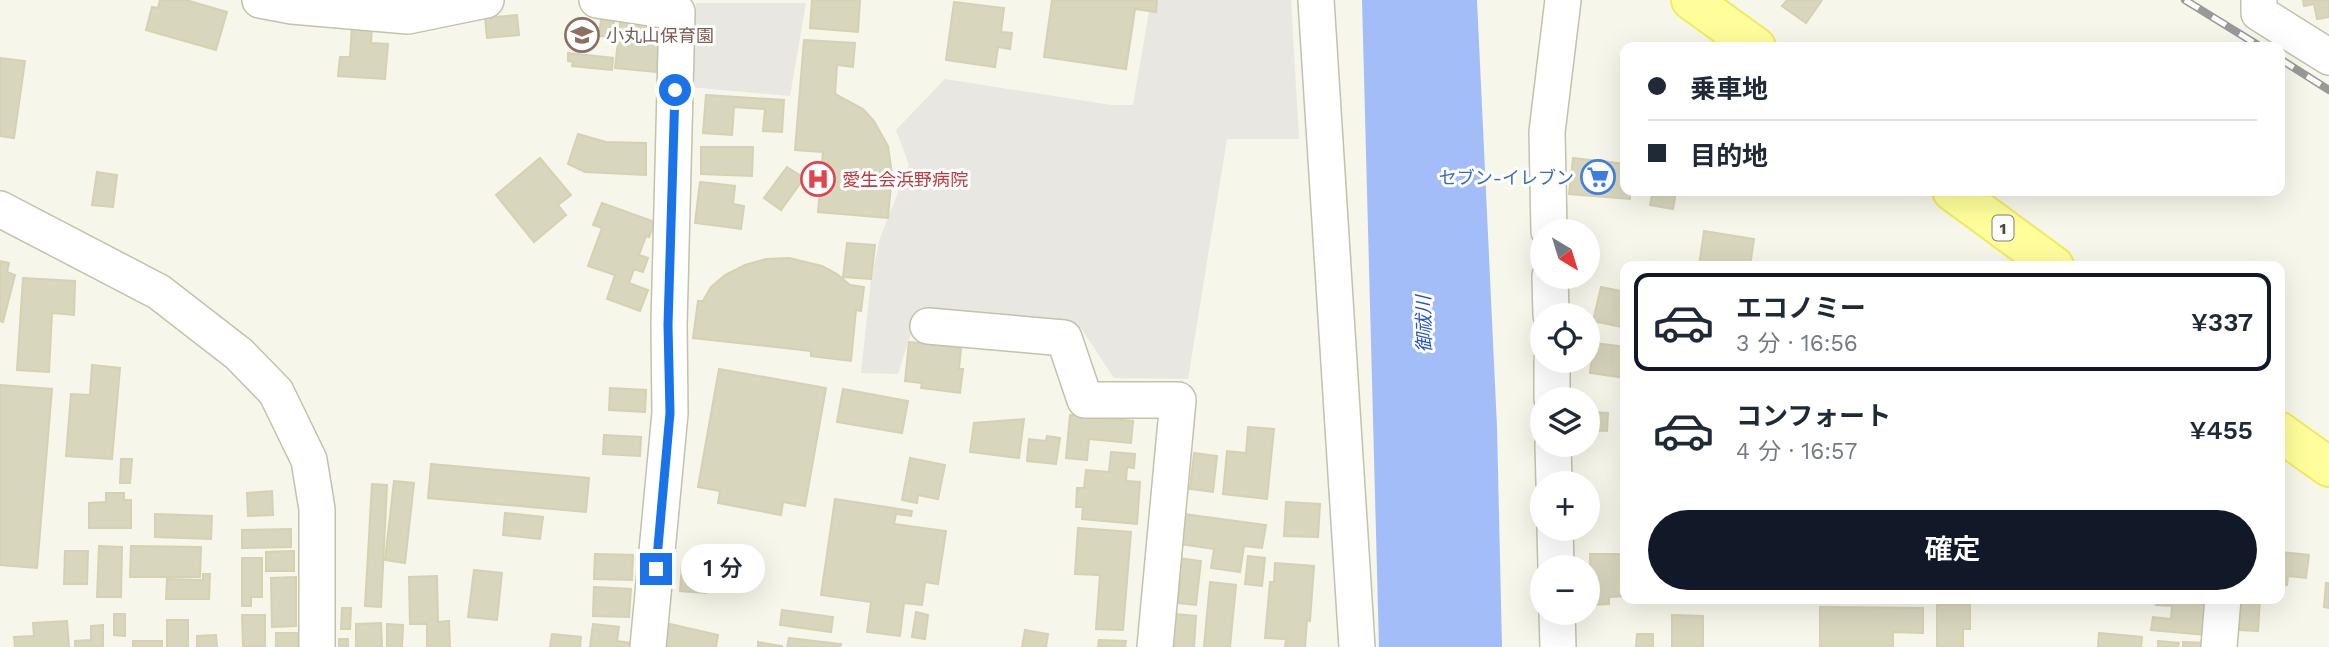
<!DOCTYPE html>
<html lang="ja">
<head>
<meta charset="utf-8">
<style>
  :root { --surface:#fff; --page:#f2f2f3; --text:#1f2937; --muted:#747a83; --line:#e0e1e3; --accent:#111827 }
  body { margin:0; font-family:"Work Sans","Noto Sans JP",sans-serif; background:var(--page); color:var(--text); height:100vh; display:flex; flex-direction:column; font-size:26px; white-space:nowrap }
  * { box-sizing:border-box; margin:0 }
  p { font-size:23px; color:var(--muted) }
  .icon { flex:none; width:38px; height:38px; fill:none; stroke:currentColor; stroke-width:2; stroke-linecap:round; stroke-linejoin:round }
  .map { position:relative; flex:1; overflow:hidden }
  .panel { position:absolute; left:1620px; top:261px; width:665px; height:343px; display:flex; flex-direction:column; background:var(--surface); border-radius:14px; box-shadow:0 7px 28px #0002 }
  .panel>* { flex:none }
  .banner { position:absolute; left:1620px; top:42px; width:665px; height:154px; border-radius:14px; box-shadow:0 7px 28px #0002; display:grid; align-content:center; height:154px; padding:0 28px; background:var(--surface) }
  .needle { width:46px; rotate:142deg }
  .controls { position:absolute; left:1530px; top:219px; display:grid; gap:14px }
  .controls a { display:grid; place-items:center; width:70px; height:70px; border-radius:50%; background:var(--surface); box-shadow:0 7px 28px #0002; font-size:35px }
  .end { position:absolute; width:32px; height:32px; margin:-16px; border:9px solid #1a73e8; background:#fff; box-shadow:0 0 0 4px #fff }
  .from { border-radius:50% }
  .bubble { position:absolute; height:49px; border-radius:24px; background:var(--surface); box-shadow:0 7px 28px #0002; font-size:23px; font-weight:600; line-height:49px; text-align:center }
  .banner b { display:flex; align-items:center; gap:24px; height:66px; font-size:26px }
  .banner b+b { border-top:2px solid var(--line) }
  .banner i { width:18px; height:18px; background:var(--text) }
  ul { padding:12px 0 0; list-style:none }
  li { display:flex; align-items:center; gap:21px; height:98px; margin:0 14px 10px; padding:0 14px; border:4px solid transparent; border-radius:14px }
  li div { flex:1 }
  li b { display:block; font-size:26px }
  li em { font-style:normal; font-weight:600 }
  li.on { border-color:var(--accent) }
  li>.icon { width:63px; height:63px; stroke-width:1.5 }
  .action { display:flex; gap:14px; margin-top:auto; padding:14px 28px }
  .action a { flex:1; height:80px; border-radius:42px; background:var(--accent); color:#fff; font-size:28px; font-weight:600; line-height:80px; text-align:center }
  .map>svg:first-child { display:block }
  .parking { fill:#e8e7e2 }
  .water { fill:#a2bdf7 }
  .building { fill:#d9d6be; stroke:#d5d1b1; stroke-width:2 }
  .lines { fill:none; stroke-linecap:round; stroke-linejoin:round }
  .minor-casing { stroke:#c3c2ab; stroke-width:38 }
  .major-casing { stroke:#efec5f; stroke-width:42 }
  .minor { stroke:#fff; stroke-width:35 }
  .major { stroke:#fffe9a; stroke-width:38 }
  .rail-casing { stroke:#999; stroke-width:8 }
  .rail { stroke:#fff; stroke-width:5; stroke-dasharray:16; stroke-linecap:butt }
  .route { stroke:#1a73e8; stroke-width:9 }
  .labels { text-anchor:middle; dominant-baseline:central; stroke-width:6; stroke-linejoin:round; paint-order:stroke }
  .shield { fill:#fff; stroke:#818073; stroke-width:2 }
  .shield-label { font-size:16px; font-weight:bold; fill:#4b4937 }
  .education-label { font-size:18px; fill:#785e54; stroke:#fff; text-anchor:start }
  .shop-label { font-size:18px; fill:#366cbe; stroke:#fff; text-anchor:end }
  .health-label { font-size:18px; fill:#be3a42; stroke:#fff; text-anchor:start }
  .water-label { font-size:19px; font-style:italic; fill:#2554c3; stroke:#fff }
</style>
</head>
<body>
<div class="map">
<svg width="2329" height="647" viewBox="0 0 2329 647">
  <rect width="100%" height="100%" fill="#f6f6ea"/>
  <g class="parking">
    <path d="M1151 0H1291L1299 139H1227L1188 379 1114 378 1081 328 918 311 898 374 861 373 871 280 880 238 909 165 896 130 945 79 1111 105H1133Z"/>
    <path d="M696 3H806L790 96 689 87Z"/>
  </g>
  <path class="water" d="M1362 0H1477L1497 427 1502 647H1379Z"/>
  <g class="building">
    <path d="M160 0H186L227 12 216 50 146 30 152 7 158 8Z"/>
    <path d="M812 0H860L858 32 810 28Z"/>
    <path d="M1052 0H1157L1156 12 1135 9 1126 69 1044 57Z"/>
    <path d="M1787 0H1822L1806 23 1782 6Z"/>
    <path d="M2303 0H2329V17L2317 19 2314 4 2304 6Z"/>
    <path d="M954 2 1004 8 1001 32 1012 33 1010 49 998 47 995 67 946 60Z"/>
    <path d="M602 11 615 13 612 37 599 36Z"/>
    <path d="M517 15 519 35 487 38 485 18Z"/>
    <path d="M621 15 647 18 646 26 661 28 656 72 615 68Z"/>
    <path d="M352 25 372 27 371 43 388 44 385 79 338 76 340 57H350Z"/>
    <path d="M804 40 855 43 853 67 837 65 835 94 863 109 874 121 888 146 892 174 888 218 818 212 823 152 795 150Z"/>
    <path d="M568 53 613 58 612 70 572 66 573 62 568 61Z"/>
    <path d="M0 58 25 61 14 138 0 136Z"/>
    <path d="M706 95 784 100 782 132 763 131 765 109 734 107 732 135 703 133Z"/>
    <path d="M578 134 606 142 646 143V175L585 172 568 164Z"/>
    <path d="M701 147H753L752 176 701 174Z"/>
    <path d="M540 158 571 195 558 205 566 215 534 242 496 195Z"/>
    <path d="M1573 158 1626 164V191H1630V199L1569 194Z"/>
    <path d="M787 167 804 178 781 210 764 198Z"/>
    <path d="M97 172 117 175 113 207 92 205Z"/>
    <path d="M700 182 735 186 733 204 744 206 741 229 695 223Z"/>
    <path d="M1653 191H1676L1673 209 1650 205Z"/>
    <path d="M602 203 655 222 649 237 646 236 639 255 648 258 643 272 634 269 629 283 648 290 640 311 607 299 615 275 588 266 602 228 593 225Z"/>
    <path d="M1704 231 1754 239 1750 266H1699Z"/>
    <path d="M847 243 875 245 871 279 843 277Z"/>
    <path d="M789 258 822 266 837 274 850 285 864 287 861 311 856 310 851 361 811 356V351L693 338 698 301H703L711 287 725 275 745 265 766 259Z"/>
    <path d="M0 261 9 263 7 272 15 275 3 322 0 321Z"/>
    <path d="M23 278 75 281 74 315 52 313 49 372 17 370Z"/>
    <path d="M1601 287 1626 292V311L1622 327 1593 321Z"/>
    <path d="M909 342 961 348 959 369H963L960 393 921 388 922 383 905 381Z"/>
    <path d="M1594 343 1626 347V378L1590 373Z"/>
    <path d="M92 365 120 368 112 459 66 456 71 394 90 395Z"/>
    <path d="M719 369 826 388 805 506 783 502 781 515 718 503 720 491 698 487Z"/>
    <path d="M0 385 52 389 37 568 0 565Z"/>
    <path d="M610 388 646 390 645 412 609 410Z"/>
    <path d="M843 389 908 401 902 433 837 422Z"/>
    <path d="M1587 412 1608 413 1607 431 1587 430Z"/>
    <path d="M1070 415 1133 421 1131 443 1089 439 1087 460 1066 458Z"/>
    <path d="M1024 419 1019 458 970 452 974 423Z"/>
    <path d="M1248 427 1274 429 1267 499 1223 494 1227 451 1246 453Z"/>
    <path d="M604 435 641 437 640 456 603 454Z"/>
    <path d="M1047 436 1060 438 1056 464 1027 461 1029 439 1046 441Z"/>
    <path d="M1111 452 1135 454 1134 468 1127 467 1126 481 1140 482 1137 524 1082 519 1083 507H1076L1077 488H1084L1086 470 1109 472Z"/>
    <path d="M1194 453 1217 456 1213 492 1190 489Z"/>
    <path d="M910 458 945 465 938 499 918 495 917 503 902 500Z"/>
    <path d="M121 459H132L130 483H120Z"/>
    <path d="M431 464 589 478 586 512 428 498Z"/>
    <path d="M394 481 414 483 405 563 385 560Z"/>
    <path d="M372 484 387 485 381 607 365 606Z"/>
    <path d="M272 491 273 515 248 516 247 493Z"/>
    <path d="M106 493H124V500H131V528H89V503L106 502Z"/>
    <path d="M835 499 912 511 911 516 896 514 894 524 946 531 938 584 925 582 922 605 904 603 900 636 867 632 871 602 821 595Z"/>
    <path d="M1286 502 1320 504 1318 537 1284 536Z"/>
    <path d="M505 513 543 517 540 539 503 535Z"/>
    <path d="M155 514 212 516 211 539 155 537Z"/>
    <path d="M1184 514 1266 525 1262 548 1244 546 1240 572 1211 568 1214 549 1180 544Z"/>
    <path d="M1078 528 1131 532 1123 630 1096 629 1100 575 1075 574Z"/>
    <path d="M291 529V547L242 548V530Z"/>
    <path d="M1625 543H1626V596L1609 597V604L1591 605 1590 554H1625Z"/>
    <path d="M99 546 122 547 121 597H97Z"/>
    <path d="M131 546 201 547 200 577H130Z"/>
    <path d="M65 551H88L87 584H64Z"/>
    <path d="M294 551V571H266V552Z"/>
    <path d="M2280 552 2309 555 2306 578 2288 576 2287 585 2280 584Z"/>
    <path d="M595 554 633 555 632 580 594 579Z"/>
    <path d="M1248 556 1265 558 1262 586 1245 584Z"/>
    <path d="M242 558H262V597H251V606H242Z"/>
    <path d="M1178 558 1201 561 1196 605 1178 603 1180 582 1176 581Z"/>
    <path d="M1275 563 1314 566 1310 621 1307 620 1305 647H1285L1286 639 1265 638 1270 582H1274Z"/>
    <path d="M682 565 708 567 706 593 680 591Z"/>
    <path d="M474 570 502 573 497 620 468 617Z"/>
    <path d="M203 574H210L209 599H166L167 579 203 580Z"/>
    <path d="M437 576 438 622 449 621 450 647H427V624H410L409 577Z"/>
    <path d="M296 577V626L272 627 271 578Z"/>
    <path d="M1210 582 1236 585 1230 647H1204Z"/>
    <path d="M2326 583H2329V608L2324 607Z"/>
    <path d="M594 587 631 589 629 617 593 616Z"/>
    <path d="M2157 598 2209 602 2206 635 2151 630 2153 617 2171 619 2172 606 2156 605Z"/>
    <path d="M2240 598H2260L2258 631 2239 630Z"/>
    <path d="M1937 605H1970V629H1963V647H1937Z"/>
    <path d="M1820 607 1923 608V633L1893 632V647H1820Z"/>
    <path d="M342 608H351L350 629H341Z"/>
    <path d="M782 610 833 617 831 632 780 625Z"/>
    <path d="M916 612 928 615 925 639 912 637Z"/>
    <path d="M114 614H125V636L114 635Z"/>
    <path d="M1174 614 1196 616 1194 647H1171Z"/>
    <path d="M242 615H265V646H243Z"/>
    <path d="M1672 615 1703 616V647H1672Z"/>
    <rect x="167" y="620" width="21" height="27"/>
    <path d="M67 621 69 647H15L14 637 34 636 33 623Z"/>
    <path d="M381 623 382 647H356V624Z"/>
    <path d="M387 624 403 625 402 647H387Z"/>
    <path d="M593 624 619 627 617 641 633 643 632 647H590Z"/>
    <path d="M670 624 718 635 716 647H665Z"/>
    <path d="M103 625V647H75V641L91 640V626Z"/>
    <path d="M1025 630 1048 634 1046 647H1022Z"/>
    <rect x="276" y="633" width="22" height="14"/>
    <path d="M2099 633 2142 637 2141 647H2098Z"/>
    <path d="M552 634 581 637 580 647H550Z"/>
    <path d="M1637 634H1653V647H1636Z"/>
    <path d="M216 635 217 647H197V636Z"/>
    <path d="M789 638 841 644 840 647H787Z"/>
    <rect x="339" y="639" width="9" height="8"/>
    <path d="M1099 640 1126 641 1125 647H1098Z"/>
    <rect x="133" y="641" width="29" height="6"/>
    <path d="M2158 641 2179 643 2178 647H2158Z"/>
    <path d="M758 642 782 646V647H758Z"/>
    <path d="M2183 642 2208 643 2207 647H2183Z"/>
  </g>
  <g class="lines">
    <g class="minor-casing">
      <g id="minor">
        <path d="M260 0 292 6 408 16 486 0"/>
        <path d="M597 0 677 12 669 325 670 413 648 647"/>
        <path d="M1316 0 1357 647"/>
        <path d="M2259 0V13L2329 57"/>
        <path d="M0 209 159 292 239 354 276 392 309 460 317 509V647"/>
        <path d="M1549 231 1547 132 1563 0"/>
        <path d="M1550 276 1551 315"/>
        <path d="M928 326 1064 338 1085 400H1178L1155 647"/>
        <path d="M1552 360V399"/>
        <path d="M1553 444 1554 483"/>
        <path d="M1555 528 1556 567"/>
        <path d="M1557 612 1558 647"/>
        <path d="M2219 647 2223 598"/>
      </g>
    </g>
    <g class="major-casing">
      <g id="major">
        <path d="M1691 0 1756 47"/>
        <path d="M1952 191 2054 266"/>
        <path d="M2280 432 2329 467"/>
      </g>
    </g>
    <use href="#minor" class="minor"/>
    <use href="#major" class="major"/>
    <g class="rail-casing">
      <g id="rail">
        <path d="M2185 0 2261 47"/>
        <path d="M2280 59 2329 90"/>
      </g>
    </g>
    <use href="#rail" class="rail"/>
  </g>
  <g class="lines">
    <path class="route" d="M656 569 670 413 668 325 675 90"/>
  </g>
  <defs>
    <g id="school-ring" transform="scale(1.75)"><circle r="9.5" fill="#fff" stroke="#8d6e63" stroke-width="1.5"/><path d="M0-5L7-2L0 1L-7-2ZM-4 1L0 2.5L4 1V4Q0 6-4 4Z" fill="#8d6e63"/></g>
    <g id="supermarket-ring" transform="scale(1.75)"><circle r="9.5" fill="#fff" stroke="#3f7fe0" stroke-width="1.5"/><path d="M-6-5.5h2.5l.6 2H6L4.5 2H-2.5L-4.4-4H-6ZM-1.5 3.2a1.3 1.3 0 1 0 .1 0ZM3 3.2a1.3 1.3 0 1 0 .1 0Z" fill="#3f7fe0"/></g>
    <g id="hospital-ring" transform="scale(1.75)"><circle r="9.5" fill="#fff" stroke="#e0444e" stroke-width="1.5"/><path d="M-5-5h3v3.5h4V-5h3V5h-3V1.5h-4V5h-3Z" fill="#e0444e"/></g>
  </defs>
  <g fill-rule="evenodd">
    <use href="#school-ring" x="582" y="35"/>
    <use href="#supermarket-ring" x="1598" y="177"/>
    <use href="#hospital-ring" x="818" y="179"/>
  </g>
  <g class="labels">
    <rect class="shield" x="1992.5" y="215.5" width="21" height="25" rx="5"/>
    <g class="shield-label">
      <text x="2003" y="228">1</text>
    </g>
    <g class="education-label">
      <text x="606" y="35">小丸山保育園</text>
    </g>
    <g class="shop-label">
      <text x="1574" y="177">セブン-イレブン</text>
    </g>
    <g class="health-label">
      <text x="842" y="179">愛生会浜野病院</text>
    </g>
    <g class="water-label">
      <text transform="translate(1424 324) rotate(-91)">御祓川</text>
    </g>
  </g>
</svg>
<div class="controls">
<a><svg class="needle" viewBox="-14 -14 28 28"><path d="M0-13l5 13h-10z" fill="#e53935"/><path d="M0 13l5-13h-10z" fill="#747a83"/></svg></a>
<a><svg class="icon" aria-label="locate" viewBox="0 0 24 24"><circle cx="12" cy="12" r="6"/><path d="M12 2v4M12 18v4M2 12h4M18 12h4"/></svg></a>
<a><svg class="icon" aria-label="layers" viewBox="0 0 24 24"><path d="M12 4l9 5-9 5-9-5zM3 14l9 5 9-5"/></svg></a>
<a>+</a>
<a>−</a>
</div>
<i class="end from" style="left:675px;top:90px"></i>
<i class="end" style="left:656px;top:569px"></i>
<div class="bubble" style="left:681px;top:544px;width:84px">1 分</div>
<div class="banner">
<b><i class="from"></i>乗車地</b>
<b><i></i>目的地</b>
</div>
<section class="panel">
<ul>
<li class="on"><svg class="icon" aria-label="car" viewBox="0 0 24 24"><path d="M5 17H2v-5l4-1 3-4h7l3 4 3 1v5h-3M9 17h6M6 11h13"/><circle cx="7" cy="17" r="2"/><circle cx="17" cy="17" r="2"/></svg><div><b>エコノミー</b><p>3 分 · 16:56</p></div><em>¥337</em></li>
<li><svg class="icon" aria-label="car" viewBox="0 0 24 24"><path d="M5 17H2v-5l4-1 3-4h7l3 4 3 1v5h-3M9 17h6M6 11h13"/><circle cx="7" cy="17" r="2"/><circle cx="17" cy="17" r="2"/></svg><div><b>コンフォート</b><p>4 分 · 16:57</p></div><em>¥455</em></li>
</ul>
<div class="action"><a>確定</a></div>
</section>
</div>
</body>
</html>
